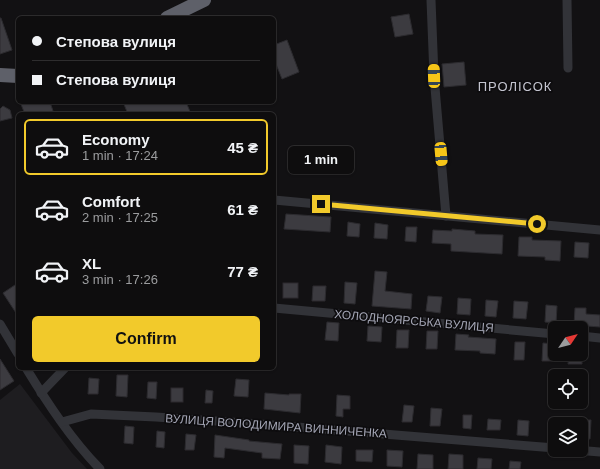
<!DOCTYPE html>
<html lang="en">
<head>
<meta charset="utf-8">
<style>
  :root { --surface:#0e0d0e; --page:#1c1b1c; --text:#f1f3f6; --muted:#9b9c9e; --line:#2e2d2e; --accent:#f2ca2b }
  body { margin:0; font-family:Helvetica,sans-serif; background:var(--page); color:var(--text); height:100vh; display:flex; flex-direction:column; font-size:15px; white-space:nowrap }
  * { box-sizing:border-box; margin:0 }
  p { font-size:13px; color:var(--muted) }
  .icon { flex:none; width:22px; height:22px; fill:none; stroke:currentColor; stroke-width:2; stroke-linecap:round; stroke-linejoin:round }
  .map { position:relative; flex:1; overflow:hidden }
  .panel { position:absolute; left:16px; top:112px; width:260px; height:258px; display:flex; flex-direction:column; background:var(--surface); border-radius:6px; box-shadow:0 1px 3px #0004,0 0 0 1px var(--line) }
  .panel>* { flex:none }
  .guide { position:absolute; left:16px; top:16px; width:260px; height:88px; border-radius:6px; box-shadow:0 1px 3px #0004,0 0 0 1px var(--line); display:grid; align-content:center; height:88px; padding:0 16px; background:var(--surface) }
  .needle { width:26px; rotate:55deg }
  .fabs { position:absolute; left:548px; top:321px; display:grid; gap:8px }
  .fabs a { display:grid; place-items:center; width:40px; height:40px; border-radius:6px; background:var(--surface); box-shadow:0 1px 3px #0004,0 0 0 1px var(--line); font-size:20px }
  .end { position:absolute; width:18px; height:18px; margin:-9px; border:5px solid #f2ca2b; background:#111; box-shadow:0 0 0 2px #111 }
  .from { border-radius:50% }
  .bubble { position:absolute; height:28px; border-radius:6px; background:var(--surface); box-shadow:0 1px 3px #0004,0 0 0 1px var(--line); font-size:13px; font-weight:600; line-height:28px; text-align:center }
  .car { position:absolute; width:12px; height:24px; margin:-12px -6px; border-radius:5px; box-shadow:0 0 3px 1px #0007; background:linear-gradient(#f5c518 24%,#345 0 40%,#f5c518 0 76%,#345 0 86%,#f5c518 0) }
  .guide b { display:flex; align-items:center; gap:14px; height:38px; font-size:15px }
  .guide b+b { border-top:1px solid var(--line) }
  .guide i { width:10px; height:10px; background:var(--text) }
  ul { padding:7px 0 0; list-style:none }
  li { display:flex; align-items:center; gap:12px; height:56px; margin:0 8px 6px; padding:0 8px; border:2px solid transparent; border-radius:6px }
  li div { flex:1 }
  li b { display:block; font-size:15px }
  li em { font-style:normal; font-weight:600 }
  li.current { border-color:var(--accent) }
  li>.icon { width:36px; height:36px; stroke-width:1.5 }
  .button { display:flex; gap:8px; margin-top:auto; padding:8px 16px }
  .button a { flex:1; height:46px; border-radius:6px; background:var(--accent); color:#111; font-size:16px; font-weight:600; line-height:46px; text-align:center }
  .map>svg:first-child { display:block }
  .built { fill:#1e1d20 }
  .building { fill:#3c3b40; stroke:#2c2b2f }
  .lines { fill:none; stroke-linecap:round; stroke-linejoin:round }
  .minor { stroke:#323338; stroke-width:9 }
  .highway { stroke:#5e6069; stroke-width:14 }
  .route { stroke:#f2ca2b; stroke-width:5 }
  .labels { text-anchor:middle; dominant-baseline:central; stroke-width:3.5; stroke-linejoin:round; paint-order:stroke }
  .street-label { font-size:12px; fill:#a3a5b4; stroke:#0d0c0e }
  .neighbourhood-label { font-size:13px; letter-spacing:1px; fill:#c4c5d0; stroke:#0d0c0e }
</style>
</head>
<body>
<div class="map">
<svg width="600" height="469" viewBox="0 0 600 469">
  <rect width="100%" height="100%" fill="#121113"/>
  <path class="built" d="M20 384 72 453 87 469H0V400Z"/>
  <g class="building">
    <path d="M409 14 413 34 395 37 391 17Z"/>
    <path d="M0 18H1L12 50 0 54Z"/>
    <path d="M287 40 299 72 282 79 274 59V45Z"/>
    <path d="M464 62 466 85 444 87 442 64Z"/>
    <path d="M20 102H50L54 114H25Z"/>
    <path d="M123 102H186L191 114H128Z"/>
    <path d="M3 106 10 110 12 118 0 121V109Z"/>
    <path d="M286 214 331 217 330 232 284 229Z"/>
    <path d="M348 222 360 224 359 237 347 236Z"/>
    <path d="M375 223 388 225 387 239 374 238Z"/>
    <path d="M406 227H417L416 242 405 241Z"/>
    <path d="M452 229 475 231V234L503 235 502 254 451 251V244L432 243 433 230 452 231Z"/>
    <path d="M519 237H532V240L561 241 560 261 545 260V257L518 256Z"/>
    <path d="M575 242 589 243 588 258 574 257Z"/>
    <path d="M375 271 387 272 385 291 412 294 411 309 372 306Z"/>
    <path d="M345 282 357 283 355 304 344 303Z"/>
    <path d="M18 283V316L3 293Z"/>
    <rect x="283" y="283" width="15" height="15"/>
    <path d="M313 286H326L325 301H312Z"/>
    <path d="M428 296 442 297 440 313 426 311Z"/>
    <path d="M458 298 471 299 470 315 457 314Z"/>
    <path d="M486 300 498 301 496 317 485 316Z"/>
    <path d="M514 301 528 302 526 319 513 318Z"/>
    <path d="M546 305 557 306 556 323 545 322Z"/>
    <path d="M575 308H586V314L600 315V327L574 325Z"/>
    <path d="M327 322 339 323 338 341 325 340Z"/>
    <path d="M368 326 382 327 381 342 367 341Z"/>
    <path d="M397 330H409L408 348H396Z"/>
    <path d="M427 331H438L437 349H426Z"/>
    <path d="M456 334 469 335 468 337 496 339 495 354 480 353V351L455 350Z"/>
    <path d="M515 342H525L524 360H514Z"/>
    <path d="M543 343 554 344 553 361H542Z"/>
    <path d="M569 354H582V364H568Z"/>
    <path d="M0 359 14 381 0 390Z"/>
    <path d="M117 375H128L127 397 116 396Z"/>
    <path d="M89 378 99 379 98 394H88Z"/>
    <path d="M236 379 249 380 248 397 234 396Z"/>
    <path d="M148 382H157L156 399 147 398Z"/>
    <rect x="171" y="388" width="12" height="14"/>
    <path d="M206 390 213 391 212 403H205Z"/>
    <path d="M265 393 289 395V394H301L300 413 264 409Z"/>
    <path d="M337 395 350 396V409H343V417L336 416Z"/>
    <path d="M404 405 414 406 412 422H402Z"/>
    <path d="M431 408 442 409 440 426H430Z"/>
    <path d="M463 415H472L471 429 463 428Z"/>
    <path d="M488 419 501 420 500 430H487Z"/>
    <path d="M518 420 529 421 528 436 517 435Z"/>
    <path d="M581 420H591L590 439H581Z"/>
    <path d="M125 426 134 427 133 444 124 443Z"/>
    <path d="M157 431 165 432 164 448 156 447Z"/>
    <path d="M186 434 196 435 194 450H185Z"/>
    <path d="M215 435 249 440V441L282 444 280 459 262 458V453L225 448 224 458 214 457Z"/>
    <path d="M294 445 309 446 308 464 294 463Z"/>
    <path d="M326 445 342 447 341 464 325 462Z"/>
    <path d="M356 450H373L372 462 356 461Z"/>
    <path d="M387 450 403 451 402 467 387 466Z"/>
    <path d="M418 454 433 455V469H417Z"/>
    <path d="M449 454 463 455V469H448Z"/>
    <path d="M478 458 492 459 491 469H477Z"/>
    <path d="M510 461 521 462 520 469H509Z"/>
  </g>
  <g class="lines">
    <g class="minor">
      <path d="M431 0 434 76 446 216"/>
      <path d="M567 0 568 68"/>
      <path d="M274 200 600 230"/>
      <path d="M274 308 555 334"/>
      <path d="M0 324 18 354"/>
      <path d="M581 336 600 338"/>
      <path d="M26 368C48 404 71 439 100 469"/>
      <path d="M41 393 65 368"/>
      <path d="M62 422 91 414 156 417 260 424 555 448"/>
      <path d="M576 450 600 452"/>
    </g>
    <g class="highway">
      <path d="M167 18 204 0"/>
      <path d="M0 75 18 76"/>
    </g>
  </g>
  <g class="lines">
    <path class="route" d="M321 204 537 224"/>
  </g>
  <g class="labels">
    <g class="street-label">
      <text transform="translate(414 321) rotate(5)">ХОЛОДНОЯРСЬКА ВУЛИЦЯ</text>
      <text transform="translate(276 426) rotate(4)">ВУЛИЦЯ ВОЛОДИМИРА ВИННИЧЕНКА</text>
    </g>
    <g class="neighbourhood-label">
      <text x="515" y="86">ПРОЛІСОК</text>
    </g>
  </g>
</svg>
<div class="fabs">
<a><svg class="needle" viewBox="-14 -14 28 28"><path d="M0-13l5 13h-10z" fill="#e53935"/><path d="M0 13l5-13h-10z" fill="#9b9c9e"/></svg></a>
<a><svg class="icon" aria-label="locate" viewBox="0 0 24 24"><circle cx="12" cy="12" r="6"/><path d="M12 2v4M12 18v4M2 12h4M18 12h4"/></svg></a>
<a><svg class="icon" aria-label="layers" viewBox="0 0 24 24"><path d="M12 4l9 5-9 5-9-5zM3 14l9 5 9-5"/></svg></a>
</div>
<i class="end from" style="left:537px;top:224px"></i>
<i class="end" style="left:321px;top:204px"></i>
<div class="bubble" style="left:288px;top:146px;width:66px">1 min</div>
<i class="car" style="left:434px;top:76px;rotate:358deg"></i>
<i class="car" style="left:441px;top:154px;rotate:175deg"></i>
<div class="guide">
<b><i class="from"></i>Степова вулиця</b>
<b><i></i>Степова вулиця</b>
</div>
<section class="panel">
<ul>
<li class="current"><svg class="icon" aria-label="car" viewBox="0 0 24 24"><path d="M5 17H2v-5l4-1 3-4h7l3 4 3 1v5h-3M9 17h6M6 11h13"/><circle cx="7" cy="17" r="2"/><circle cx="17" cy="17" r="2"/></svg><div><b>Economy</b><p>1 min · 17:24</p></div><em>45 ₴</em></li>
<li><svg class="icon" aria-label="car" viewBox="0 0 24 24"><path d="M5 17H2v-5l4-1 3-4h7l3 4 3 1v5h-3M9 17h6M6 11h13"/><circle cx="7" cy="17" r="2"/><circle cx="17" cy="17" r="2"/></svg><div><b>Comfort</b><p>2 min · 17:25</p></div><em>61 ₴</em></li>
<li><svg class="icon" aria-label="car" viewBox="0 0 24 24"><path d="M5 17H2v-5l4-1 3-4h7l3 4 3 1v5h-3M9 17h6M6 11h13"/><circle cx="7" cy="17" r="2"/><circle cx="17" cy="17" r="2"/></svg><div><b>XL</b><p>3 min · 17:26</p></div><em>77 ₴</em></li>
</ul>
<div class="button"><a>Confirm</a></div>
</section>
</div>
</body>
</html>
